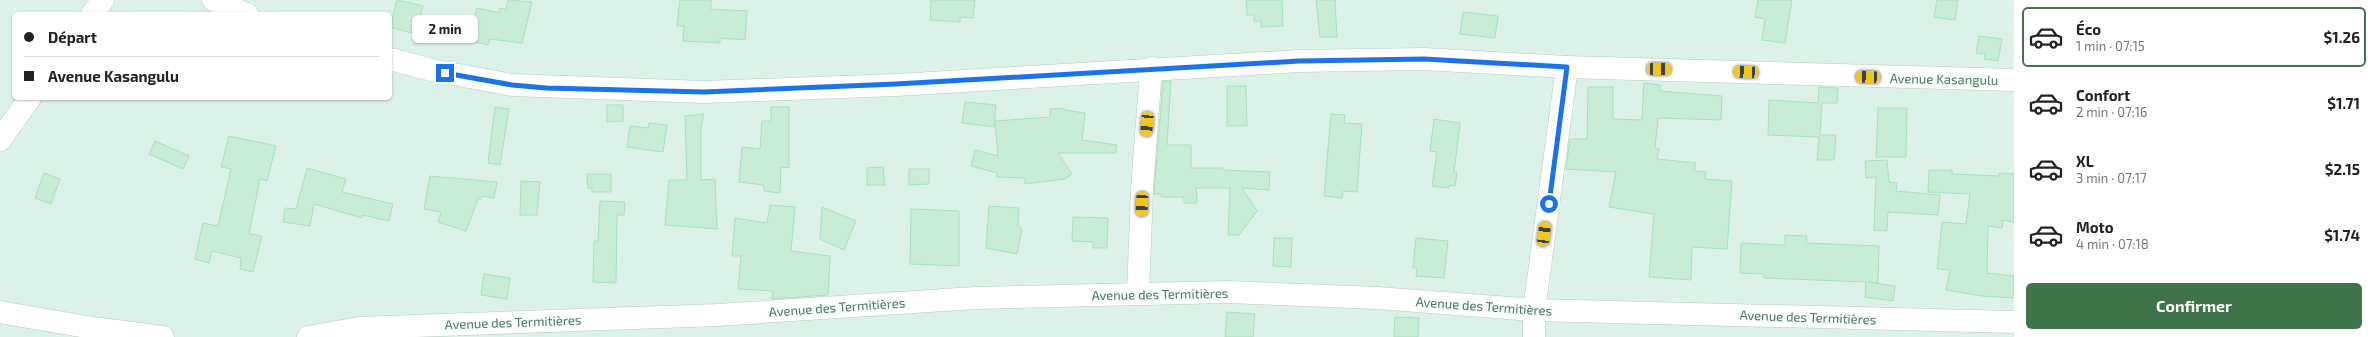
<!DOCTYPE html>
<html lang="fr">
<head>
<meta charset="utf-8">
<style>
  :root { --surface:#fff; --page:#f6f6f6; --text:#222; --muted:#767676; --line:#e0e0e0; --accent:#3f734a }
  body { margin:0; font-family:"Exo 2",sans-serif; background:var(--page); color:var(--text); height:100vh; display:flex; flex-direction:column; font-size:15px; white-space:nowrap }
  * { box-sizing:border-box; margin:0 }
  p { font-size:13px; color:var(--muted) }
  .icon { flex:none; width:22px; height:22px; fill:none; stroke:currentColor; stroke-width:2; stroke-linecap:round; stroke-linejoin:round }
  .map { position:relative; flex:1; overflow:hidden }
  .drawer { display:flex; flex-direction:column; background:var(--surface); width:360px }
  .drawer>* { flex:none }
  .guide { position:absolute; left:12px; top:12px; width:380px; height:88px; border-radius:6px; box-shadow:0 1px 3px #0004; display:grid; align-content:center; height:88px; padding:0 12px; background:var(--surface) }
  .end { position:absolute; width:18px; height:18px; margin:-9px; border:5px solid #1a73e8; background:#fff; box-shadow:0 0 0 2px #fff }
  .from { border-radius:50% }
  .bubble { position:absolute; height:28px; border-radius:6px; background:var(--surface); box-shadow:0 1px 3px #0004; font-size:13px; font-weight:700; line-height:28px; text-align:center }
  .car { position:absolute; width:12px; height:24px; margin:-12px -6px; border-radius:5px; box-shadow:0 0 3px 1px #0007; background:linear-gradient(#f5c518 24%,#345 0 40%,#f5c518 0 76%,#345 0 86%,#f5c518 0) }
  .guide b { display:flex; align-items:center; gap:14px; height:38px; font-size:15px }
  .guide b+b { border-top:1px solid var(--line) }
  .guide i { width:10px; height:10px; background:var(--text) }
  ul { padding:7px 0 0; list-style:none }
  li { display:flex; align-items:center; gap:12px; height:60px; margin:0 8px 6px; padding:0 4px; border:2px solid transparent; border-radius:6px }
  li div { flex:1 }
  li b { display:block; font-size:15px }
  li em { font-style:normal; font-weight:700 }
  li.selected { border-color:var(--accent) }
  li>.icon { width:36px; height:36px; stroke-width:1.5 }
  .cta { display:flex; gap:8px; margin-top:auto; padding:8px 12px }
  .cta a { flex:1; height:46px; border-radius:6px; background:var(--accent); color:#fff; font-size:16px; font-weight:700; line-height:46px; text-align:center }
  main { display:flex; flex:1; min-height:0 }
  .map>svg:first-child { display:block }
  .residential { fill:#dcf2e8; fill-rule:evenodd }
  .building { fill:#c8edd7; stroke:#aadebe }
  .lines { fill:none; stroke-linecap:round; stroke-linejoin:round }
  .minor-casing { stroke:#b3ccbe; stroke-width:23 }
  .minor { stroke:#fff; stroke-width:22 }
  .route { stroke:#1a73e8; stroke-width:5 }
  .labels { text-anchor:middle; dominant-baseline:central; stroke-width:3.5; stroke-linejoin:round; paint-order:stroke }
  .street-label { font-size:13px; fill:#52745e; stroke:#f3fdf9 }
</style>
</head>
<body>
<main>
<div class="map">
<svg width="2014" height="337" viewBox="0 0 2014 337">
  <rect width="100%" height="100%" fill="#edfbf5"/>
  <path class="residential" d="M0 0H2014V337H0ZM14 14H390V98H14Z"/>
  <g class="building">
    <path d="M397 0 423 6 415 34 390 27Z"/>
    <path d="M508 0 532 2 522 43 490 39 488 45 468 40 477 8 499 13 500 8 506 10Z"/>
    <path d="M680 0H711V9L747 11 745 40 720 38V43L683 41 684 26H677Z"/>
    <path d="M931 0H975L973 18 960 17V22L930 20Z"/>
    <path d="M1246 0H1282L1283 26 1261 27V21H1254V15H1247Z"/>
    <path d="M1316 0H1335L1337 37H1320Z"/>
    <path d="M1758 0H1792L1785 43 1762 40 1765 19 1755 17Z"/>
    <path d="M1937 0H1958L1955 20 1934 17Z"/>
    <path d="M1463 12 1498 16 1495 38 1460 34Z"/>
    <path d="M1979 36 2002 39 1998 61 1984 59 1985 54 1976 53Z"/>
    <path d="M1171 81 1167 145H1191V168H1223V170L1270 172 1269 190 1242 188 1257 211 1239 235H1228L1230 188H1196L1197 203H1184V197H1161V194H1154L1163 82Z"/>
    <path d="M1644 83 1660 85V91L1722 96 1721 120 1658 118 1655 148 1659 149 1657 159 1696 163 1694 171 1706 172 1705 179 1732 181 1727 249 1692 247 1691 280 1649 277 1654 214 1609 207 1616 172 1566 169 1570 139H1587L1588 87H1613V119L1642 120Z"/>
    <path d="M1227 86H1246L1247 126H1227Z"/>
    <path d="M1819 87 1838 88 1837 103H1822L1820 135H1836L1834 160H1817L1819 137 1768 135 1769 100 1818 103Z"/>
    <path d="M965 102 996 105 994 127 962 123Z"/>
    <path d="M607 105H623V121L607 122Z"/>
    <path d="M495 107 509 109 500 165 488 163Z"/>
    <path d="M771 107H789V168L781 167 780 193 764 191V185L739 182 742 147 760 149 762 121H771Z"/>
    <path d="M1064 108V110L1085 113 1082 140 1117 145 1116 153H1058L1072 174 1065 179 1025 184V178L997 177V173L971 166 975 150 998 156 995 121 1050 117V109Z"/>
    <path d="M1878 108H1907L1906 157H1876Z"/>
    <path d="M704 114 701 127V180L715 179 717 229 665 225 669 180H687L685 116Z"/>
    <path d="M1331 114 1345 115 1344 123 1362 124 1357 192 1343 191 1342 198 1324 196Z"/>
    <path d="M1434 119 1460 123 1454 172H1457L1455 186 1449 185V188L1432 186 1437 152 1430 151Z"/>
    <path d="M649 123 667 125 663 152 627 147 630 126 648 128Z"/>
    <path d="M229 136 276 146 267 181 260 179 249 234 262 236 253 272 240 269 241 258 212 251 209 263 195 259 203 223 218 226 231 169 221 167Z"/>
    <path d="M155 141 189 156 183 169 149 154Z"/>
    <path d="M1887 160 1889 182 1897 183 1896 191 1940 195 1938 215 1888 212 1887 231 1874 230 1876 177 1866 178 1865 161Z"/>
    <path d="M883 167 885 185H867V168Z"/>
    <path d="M307 168 346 179 342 192 393 204 389 221 363 215 362 218 314 204 310 226 283 222 285 208 296 209Z"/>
    <path d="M909 169H929V184L909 185Z"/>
    <path d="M1929 170H1952V174L1999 176V173L2014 174V222L2003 220 2002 228 1988 226 1987 273 2014 276V298L1982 296 1946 290 1950 270 1937 269 1942 222 1966 224 1970 194 1928 192Z"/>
    <path d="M44 173 60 179 51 204 35 198Z"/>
    <path d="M587 174H611V192H592V188H588Z"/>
    <path d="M430 176 497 182 494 198 482 196 481 199H478L466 231 438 222 441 212 424 209Z"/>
    <path d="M521 181 540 182 537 215H520Z"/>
    <path d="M600 201 625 202 624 215H617L616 283 593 282 594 241H598Z"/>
    <path d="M770 205 795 207 791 251 830 256 828 295 772 299 773 291 738 289 741 256H732L735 218 767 223Z"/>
    <path d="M989 206 1019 208 1018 225 1022 229 1017 254 986 248Z"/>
    <path d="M822 207 856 221 844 250 820 239Z"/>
    <path d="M911 209 959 211V266L910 264Z"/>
    <path d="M1073 217 1108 218 1107 248H1093V242L1072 241Z"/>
    <path d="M1785 235 1807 236 1806 243 1879 246 1878 283 1868 282 1895 286 1893 301 1865 297 1866 282 1764 278V274L1740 273 1741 243 1785 245Z"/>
    <path d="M1274 238H1292L1291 267 1273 266Z"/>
    <path d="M1416 238 1448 241 1444 278 1416 276 1417 268H1413Z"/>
    <path d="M484 274 510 278 507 299 481 295Z"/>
    <path d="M1227 312 1255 314 1253 337H1225Z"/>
    <path d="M1395 317 1419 318 1418 337H1394Z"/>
  </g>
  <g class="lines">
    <g class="minor-casing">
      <g id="minor">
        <path d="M213 0 247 14"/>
        <path d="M92 14 103 0"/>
        <path d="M390 59 432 70 512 85 704 92 896 85 1299 61 1424 59 1567 67 2014 80"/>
        <path d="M0 140 30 98"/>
        <path d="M1138 294 1142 189 1151 68"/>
        <path d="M0 312 93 328 163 337"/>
        <path d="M308 337 359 328 718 315 975 298 1227 292 1378 298 1534 310 2014 322"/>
        <path d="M1534 337V310L1567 67"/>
      </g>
    </g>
    <use href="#minor" class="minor"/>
  </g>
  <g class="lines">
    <path class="route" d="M445 73 512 85 546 88 704 92 896 84 1299 61 1424 59 1567 67 1549 204"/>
  </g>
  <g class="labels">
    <g class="street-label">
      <text transform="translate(1944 79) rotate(1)">Avenue Kasangulu</text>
      <text transform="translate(1160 294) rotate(-1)">Avenue des Termitières</text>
      <text transform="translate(1484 306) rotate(4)">Avenue des Termitières</text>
      <text transform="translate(837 307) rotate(-4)">Avenue des Termitières</text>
      <text transform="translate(1808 317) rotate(2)">Avenue des Termitières</text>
      <text transform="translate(513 322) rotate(-2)">Avenue des Termitières</text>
    </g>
  </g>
</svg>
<i class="end from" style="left:1549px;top:204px"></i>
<i class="end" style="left:445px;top:73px"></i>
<div class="bubble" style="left:412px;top:15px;width:66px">2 min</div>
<i class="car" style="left:1659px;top:69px;rotate:91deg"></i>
<i class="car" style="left:1746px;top:72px;rotate:273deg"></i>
<i class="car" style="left:1868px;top:77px;rotate:272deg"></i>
<i class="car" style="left:1147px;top:124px;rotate:185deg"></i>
<i class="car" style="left:1142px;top:204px;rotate:182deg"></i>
<i class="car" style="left:1544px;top:234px;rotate:8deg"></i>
<div class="guide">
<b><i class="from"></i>Départ</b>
<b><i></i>Avenue Kasangulu</b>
</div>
</div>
<section class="drawer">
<ul>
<li class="selected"><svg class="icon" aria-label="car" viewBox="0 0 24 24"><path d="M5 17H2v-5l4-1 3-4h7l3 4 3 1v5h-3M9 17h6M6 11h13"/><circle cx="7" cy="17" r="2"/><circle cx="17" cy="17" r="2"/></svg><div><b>Éco</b><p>1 min · 07:15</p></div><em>$1.26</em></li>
<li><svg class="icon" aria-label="car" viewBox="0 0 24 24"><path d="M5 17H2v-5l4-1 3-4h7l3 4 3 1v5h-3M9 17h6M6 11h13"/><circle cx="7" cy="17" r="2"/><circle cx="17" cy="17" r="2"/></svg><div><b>Confort</b><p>2 min · 07:16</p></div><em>$1.71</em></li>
<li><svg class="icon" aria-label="car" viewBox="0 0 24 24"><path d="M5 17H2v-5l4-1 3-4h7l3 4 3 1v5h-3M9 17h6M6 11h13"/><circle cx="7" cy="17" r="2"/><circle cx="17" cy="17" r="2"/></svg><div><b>XL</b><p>3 min · 07:17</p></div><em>$2.15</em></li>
<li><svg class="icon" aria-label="car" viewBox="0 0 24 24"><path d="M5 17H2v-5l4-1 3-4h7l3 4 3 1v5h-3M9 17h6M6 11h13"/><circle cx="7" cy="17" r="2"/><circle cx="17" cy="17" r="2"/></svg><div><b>Moto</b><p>4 min · 07:18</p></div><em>$1.74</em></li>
</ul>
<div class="cta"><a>Confirmer</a></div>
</section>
</main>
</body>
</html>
